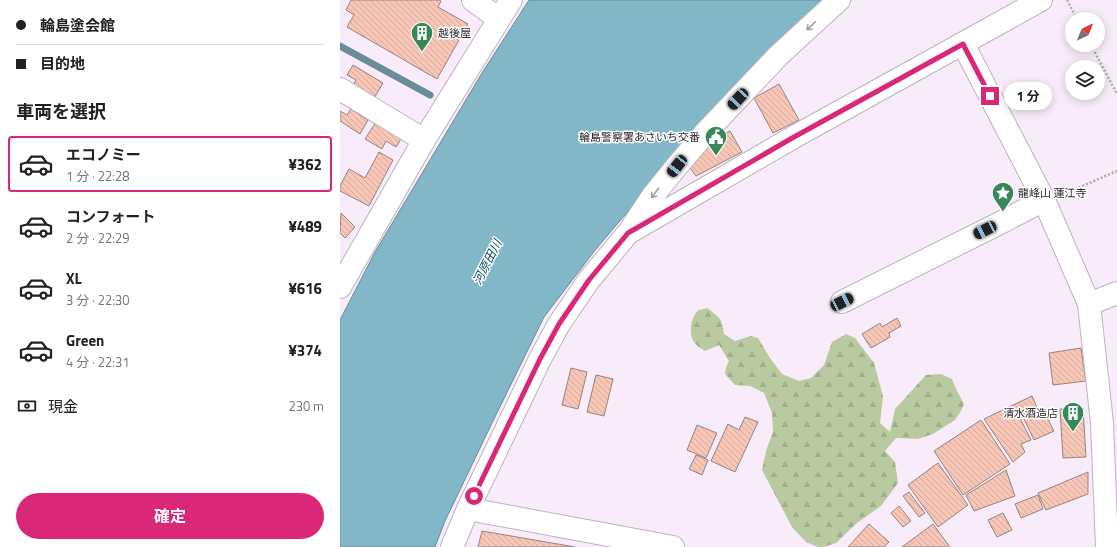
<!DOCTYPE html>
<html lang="ja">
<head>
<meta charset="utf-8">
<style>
  :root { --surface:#fff; --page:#f2f2f2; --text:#202124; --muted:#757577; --line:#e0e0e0; --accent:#db2777 }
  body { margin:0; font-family:"Titillium Web","Noto Sans JP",sans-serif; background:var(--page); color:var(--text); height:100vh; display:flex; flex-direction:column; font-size:15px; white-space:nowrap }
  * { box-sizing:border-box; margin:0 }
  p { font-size:13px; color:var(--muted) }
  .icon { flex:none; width:22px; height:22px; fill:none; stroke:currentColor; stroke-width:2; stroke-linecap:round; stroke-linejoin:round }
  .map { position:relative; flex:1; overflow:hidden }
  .sheet { display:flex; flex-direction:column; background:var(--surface); width:340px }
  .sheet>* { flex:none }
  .guide { display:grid; align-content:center; height:88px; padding:0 16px; background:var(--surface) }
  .needle { width:26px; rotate:43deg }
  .buttons { position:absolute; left:725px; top:12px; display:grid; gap:8px }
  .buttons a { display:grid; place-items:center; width:40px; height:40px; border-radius:50%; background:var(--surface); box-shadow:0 2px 10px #0003; font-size:20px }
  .end { position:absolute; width:18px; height:18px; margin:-9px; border:5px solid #db2777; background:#fff; box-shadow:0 0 0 2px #fff }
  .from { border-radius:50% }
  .bubble { position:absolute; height:28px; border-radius:14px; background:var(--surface); box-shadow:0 2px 10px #0003; font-size:13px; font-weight:700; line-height:28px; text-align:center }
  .car { position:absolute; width:12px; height:24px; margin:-12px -6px; border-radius:5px; box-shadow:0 0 3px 1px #0007; background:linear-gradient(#222 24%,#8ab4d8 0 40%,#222 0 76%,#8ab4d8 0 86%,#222 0) }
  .guide b { display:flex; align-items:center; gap:14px; height:38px; font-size:15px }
  .guide b+b { border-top:1px solid var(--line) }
  .guide i { width:10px; height:10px; background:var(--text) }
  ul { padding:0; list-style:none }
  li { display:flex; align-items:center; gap:12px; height:56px; margin:0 8px 6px; padding:0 8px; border:2px solid transparent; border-radius:4px }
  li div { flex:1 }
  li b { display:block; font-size:15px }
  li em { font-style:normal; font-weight:700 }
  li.on { border-color:var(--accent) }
  li>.icon { width:36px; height:36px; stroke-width:1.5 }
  h2 { padding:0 16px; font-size:18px; line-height:48px }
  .pay { display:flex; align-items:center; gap:10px; height:44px; padding:0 16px; font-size:15px }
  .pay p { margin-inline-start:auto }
  .action { display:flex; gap:8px; margin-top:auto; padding:8px 16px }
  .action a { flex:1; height:46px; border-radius:24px; background:var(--accent); color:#fff; font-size:16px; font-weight:700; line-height:46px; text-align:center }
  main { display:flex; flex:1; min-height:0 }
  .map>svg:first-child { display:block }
  .forest { fill:url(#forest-firs) }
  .water { fill:#82b7c7; stroke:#698c99 }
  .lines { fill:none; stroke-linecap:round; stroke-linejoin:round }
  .stream { stroke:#698c99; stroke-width:7 }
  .building { fill:url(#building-back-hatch); stroke:#95837d }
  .minor-casing { stroke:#beb2c0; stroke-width:24 }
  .path { stroke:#b2a7b3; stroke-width:2.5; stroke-dasharray:2 2; stroke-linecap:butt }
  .minor { stroke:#fff; stroke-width:22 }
  .oneway { stroke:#a19fa1 }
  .route { stroke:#db2777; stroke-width:5 }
  .labels { text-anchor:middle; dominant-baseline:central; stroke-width:3; stroke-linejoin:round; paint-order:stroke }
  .poi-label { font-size:11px; fill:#2e292f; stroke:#fff; text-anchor:start }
  .water-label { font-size:12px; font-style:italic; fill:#035163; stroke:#fff }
</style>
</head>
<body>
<main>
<section class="sheet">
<div class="guide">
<b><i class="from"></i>輪島塗会館</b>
<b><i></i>目的地</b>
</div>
<h2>車両を選択</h2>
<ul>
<li class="on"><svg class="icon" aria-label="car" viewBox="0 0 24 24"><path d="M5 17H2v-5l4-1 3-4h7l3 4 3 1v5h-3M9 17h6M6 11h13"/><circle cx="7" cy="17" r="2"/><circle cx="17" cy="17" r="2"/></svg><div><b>エコノミー</b><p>1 分 · 22:28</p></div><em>¥362</em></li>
<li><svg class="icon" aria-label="car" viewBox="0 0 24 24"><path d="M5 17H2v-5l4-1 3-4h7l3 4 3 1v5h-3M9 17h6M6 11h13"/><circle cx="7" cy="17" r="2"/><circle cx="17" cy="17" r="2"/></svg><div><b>コンフォート</b><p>2 分 · 22:29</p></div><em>¥489</em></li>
<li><svg class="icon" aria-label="car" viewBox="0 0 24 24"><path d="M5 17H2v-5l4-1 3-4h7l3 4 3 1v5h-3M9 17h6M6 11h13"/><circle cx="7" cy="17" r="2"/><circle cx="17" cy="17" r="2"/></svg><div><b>XL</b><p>3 分 · 22:30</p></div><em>¥616</em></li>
<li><svg class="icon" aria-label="car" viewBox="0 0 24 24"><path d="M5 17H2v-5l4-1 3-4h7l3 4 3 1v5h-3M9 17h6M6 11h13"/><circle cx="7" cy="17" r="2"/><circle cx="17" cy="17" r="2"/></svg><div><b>Green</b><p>4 分 · 22:31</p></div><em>¥374</em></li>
</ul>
<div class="pay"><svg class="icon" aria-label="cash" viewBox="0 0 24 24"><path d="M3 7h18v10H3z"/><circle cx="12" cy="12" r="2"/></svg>現金<p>230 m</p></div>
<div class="action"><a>確定</a></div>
</section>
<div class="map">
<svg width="777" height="547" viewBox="0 0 777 547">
  <defs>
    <pattern id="forest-firs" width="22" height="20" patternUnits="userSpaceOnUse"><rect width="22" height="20" fill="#bacaa0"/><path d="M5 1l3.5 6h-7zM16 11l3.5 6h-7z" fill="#a0ae8a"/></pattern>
    <pattern id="building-back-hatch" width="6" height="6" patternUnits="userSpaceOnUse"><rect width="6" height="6" fill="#f7c6b6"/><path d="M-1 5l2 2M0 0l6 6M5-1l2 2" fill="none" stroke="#d4aa9d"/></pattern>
  </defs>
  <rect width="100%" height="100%" fill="#f9ecfa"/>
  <path class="forest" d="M367 308C380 318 382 318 384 334L395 341 411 336 418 338 430 358 442 374 459 381 471 378 484 365 492 342 506 334 515 338 534 363 543 396 540 423 550 432 555 409 586 375 601 374 612 379C615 388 620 396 624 404L621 411 615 420 593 434 578 439 556 438 545 451 555 462 558 483 541 506 517 523 496 543 483 547H478L466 542 452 527 422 470 426 451 433 432 432 413 424 393 410 386 395 385 385 374 386 367 389 361 379 345 365 351C360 348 354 344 352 338 349 330 352 315 358 311 360 309 365 309 367 308Z"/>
  <path class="water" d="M189 0H486L339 151 256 249 204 317 152 423 105 521 95 547H0V320L35 252 142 73Z"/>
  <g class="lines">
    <path class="stream" d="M0 46 90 95"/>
  </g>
  <g class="building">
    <path d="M11 0H99L101 1 98 7 128 24 97 79 7 27 14 15 6 10Z"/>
    <path d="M13 65 43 83 33 100 12 87 16 80 7 75Z"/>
    <path d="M439 84 459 120 433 133 414 98Z"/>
    <path d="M11 109 28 120 20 134 0 121V111L7 115Z"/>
    <path d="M36 122 62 137 56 147 46 141 42 149 25 139Z"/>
    <path d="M390 131 402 152 356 176 349 166 370 142Z"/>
    <path d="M39 152 53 160 29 206 0 191V186L9 169 25 178Z"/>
    <path d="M1 213 15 227 5 238 0 233Z"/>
    <path d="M557 318 561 326 549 333 550 337 531 348 522 334 540 323 542 327Z"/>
    <path d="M741 348 746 381 713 385 709 353Z"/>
    <path d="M231 368 247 372 238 409 222 405Z"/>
    <path d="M256 375 273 379 264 416 247 412Z"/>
    <path d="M692 396 698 410 680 418 691 440 681 444 685 452 673 462 644 419Z"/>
    <path d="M743 408 746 457 723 458 720 409Z"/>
    <path d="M703 410 714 431 694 440 684 419Z"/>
    <path d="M405 417 418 422 395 472 371 461 388 424 399 430Z"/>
    <path d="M641 420 670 464 623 495 594 451Z"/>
    <path d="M357 425 377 433 366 458 347 450Z"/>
    <path d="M356 455 368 460 362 475 349 469Z"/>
    <path d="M598 463 628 505 598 527 568 485Z"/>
    <path d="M666 470 675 496 634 511 626 495Z"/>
    <path d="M748 472V494L706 510 698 493Z"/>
    <path d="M569 492 585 513 579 517 563 496Z"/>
    <path d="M698 495 703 509 681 518 675 504Z"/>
    <path d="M559 506 571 521 563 527 551 513Z"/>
    <path d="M663 513 672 530 657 537 648 520Z"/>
    <path d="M529 524 549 542 544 547H508Z"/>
    <path d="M593 524 610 547H562Z"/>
    <path d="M142 531 235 547H138Z"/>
  </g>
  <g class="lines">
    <g class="minor-casing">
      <g id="minor">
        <path d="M133 0 159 19"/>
        <path d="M623 44 704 200 749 304 762 423 767 547"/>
        <path d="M0 89 84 140"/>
        <path d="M292 227 312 197 337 166 366 132 439 55 499 0"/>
        <path d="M0 287 84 140 171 0"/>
        <path d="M502 302 658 224 704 200"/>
        <path d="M749 304 777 293"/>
        <path d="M128 509 333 547"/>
        <path d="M112 547 128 509 200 359 219 324 249 280 288 233 454 137 701 0"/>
      </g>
    </g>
    <g class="path">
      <path d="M727 0 737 19"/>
      <path d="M751 45 777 94"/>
      <path d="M724 194 777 171"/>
    </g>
    <use href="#minor" class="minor"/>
  </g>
  <defs><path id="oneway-shaft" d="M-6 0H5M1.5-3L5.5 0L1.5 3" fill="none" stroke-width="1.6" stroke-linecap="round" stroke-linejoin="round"/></defs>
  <g class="oneway">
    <use href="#oneway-shaft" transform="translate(471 26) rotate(137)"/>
    <use href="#oneway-shaft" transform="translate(315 193) rotate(127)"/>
  </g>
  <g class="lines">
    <path class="route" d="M134 496 200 359 219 324 249 280 288 233 454 137 623 44 650 96"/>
  </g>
  <defs>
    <g id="building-pin" transform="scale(1.15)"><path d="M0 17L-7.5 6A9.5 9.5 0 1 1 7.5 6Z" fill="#378859" stroke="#fff"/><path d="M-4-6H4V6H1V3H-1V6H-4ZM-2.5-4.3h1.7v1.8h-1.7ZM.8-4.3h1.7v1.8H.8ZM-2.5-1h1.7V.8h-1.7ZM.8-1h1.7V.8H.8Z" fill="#fff"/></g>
    <g id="civic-pin" transform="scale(1.15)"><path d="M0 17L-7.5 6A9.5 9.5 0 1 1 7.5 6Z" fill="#378859" stroke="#fff"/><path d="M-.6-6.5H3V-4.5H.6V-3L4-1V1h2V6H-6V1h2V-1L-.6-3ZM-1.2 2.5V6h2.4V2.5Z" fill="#fff"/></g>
    <g id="sight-pin" transform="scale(1.15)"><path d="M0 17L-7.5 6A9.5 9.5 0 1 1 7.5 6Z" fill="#378859" stroke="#fff"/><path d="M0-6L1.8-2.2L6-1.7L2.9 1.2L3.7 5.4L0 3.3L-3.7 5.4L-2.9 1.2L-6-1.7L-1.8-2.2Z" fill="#fff"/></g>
  </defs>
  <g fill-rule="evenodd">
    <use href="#building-pin" x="82" y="33"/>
    <use href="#civic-pin" x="376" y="137"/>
    <use href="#sight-pin" x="663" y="193"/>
    <use href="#building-pin" x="733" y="413"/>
  </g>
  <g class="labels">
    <g class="poi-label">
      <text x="98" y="33">越後屋</text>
      <text x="360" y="137" text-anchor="end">輪島警察署あさいち交番</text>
      <text x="678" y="193">龍峰山 蓮江寺</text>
      <text x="718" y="413" text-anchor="end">清水酒造店</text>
    </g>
    <g class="water-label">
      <text transform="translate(147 262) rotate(-63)">河原田川</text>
    </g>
  </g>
</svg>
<div class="buttons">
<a><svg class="needle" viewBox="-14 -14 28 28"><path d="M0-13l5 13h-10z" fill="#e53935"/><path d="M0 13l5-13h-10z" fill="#757577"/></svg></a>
<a><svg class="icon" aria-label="layers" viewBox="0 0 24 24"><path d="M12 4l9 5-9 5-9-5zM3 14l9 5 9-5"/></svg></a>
</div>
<i class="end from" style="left:134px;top:496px"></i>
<i class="end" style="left:650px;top:96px"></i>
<div class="bubble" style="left:664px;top:82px;width:48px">1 分</div>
<i class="car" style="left:398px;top:99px;rotate:223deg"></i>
<i class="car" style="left:337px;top:166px;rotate:218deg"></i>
<i class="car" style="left:645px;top:230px;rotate:244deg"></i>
<i class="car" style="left:502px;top:302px;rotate:63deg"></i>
</div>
</main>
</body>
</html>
